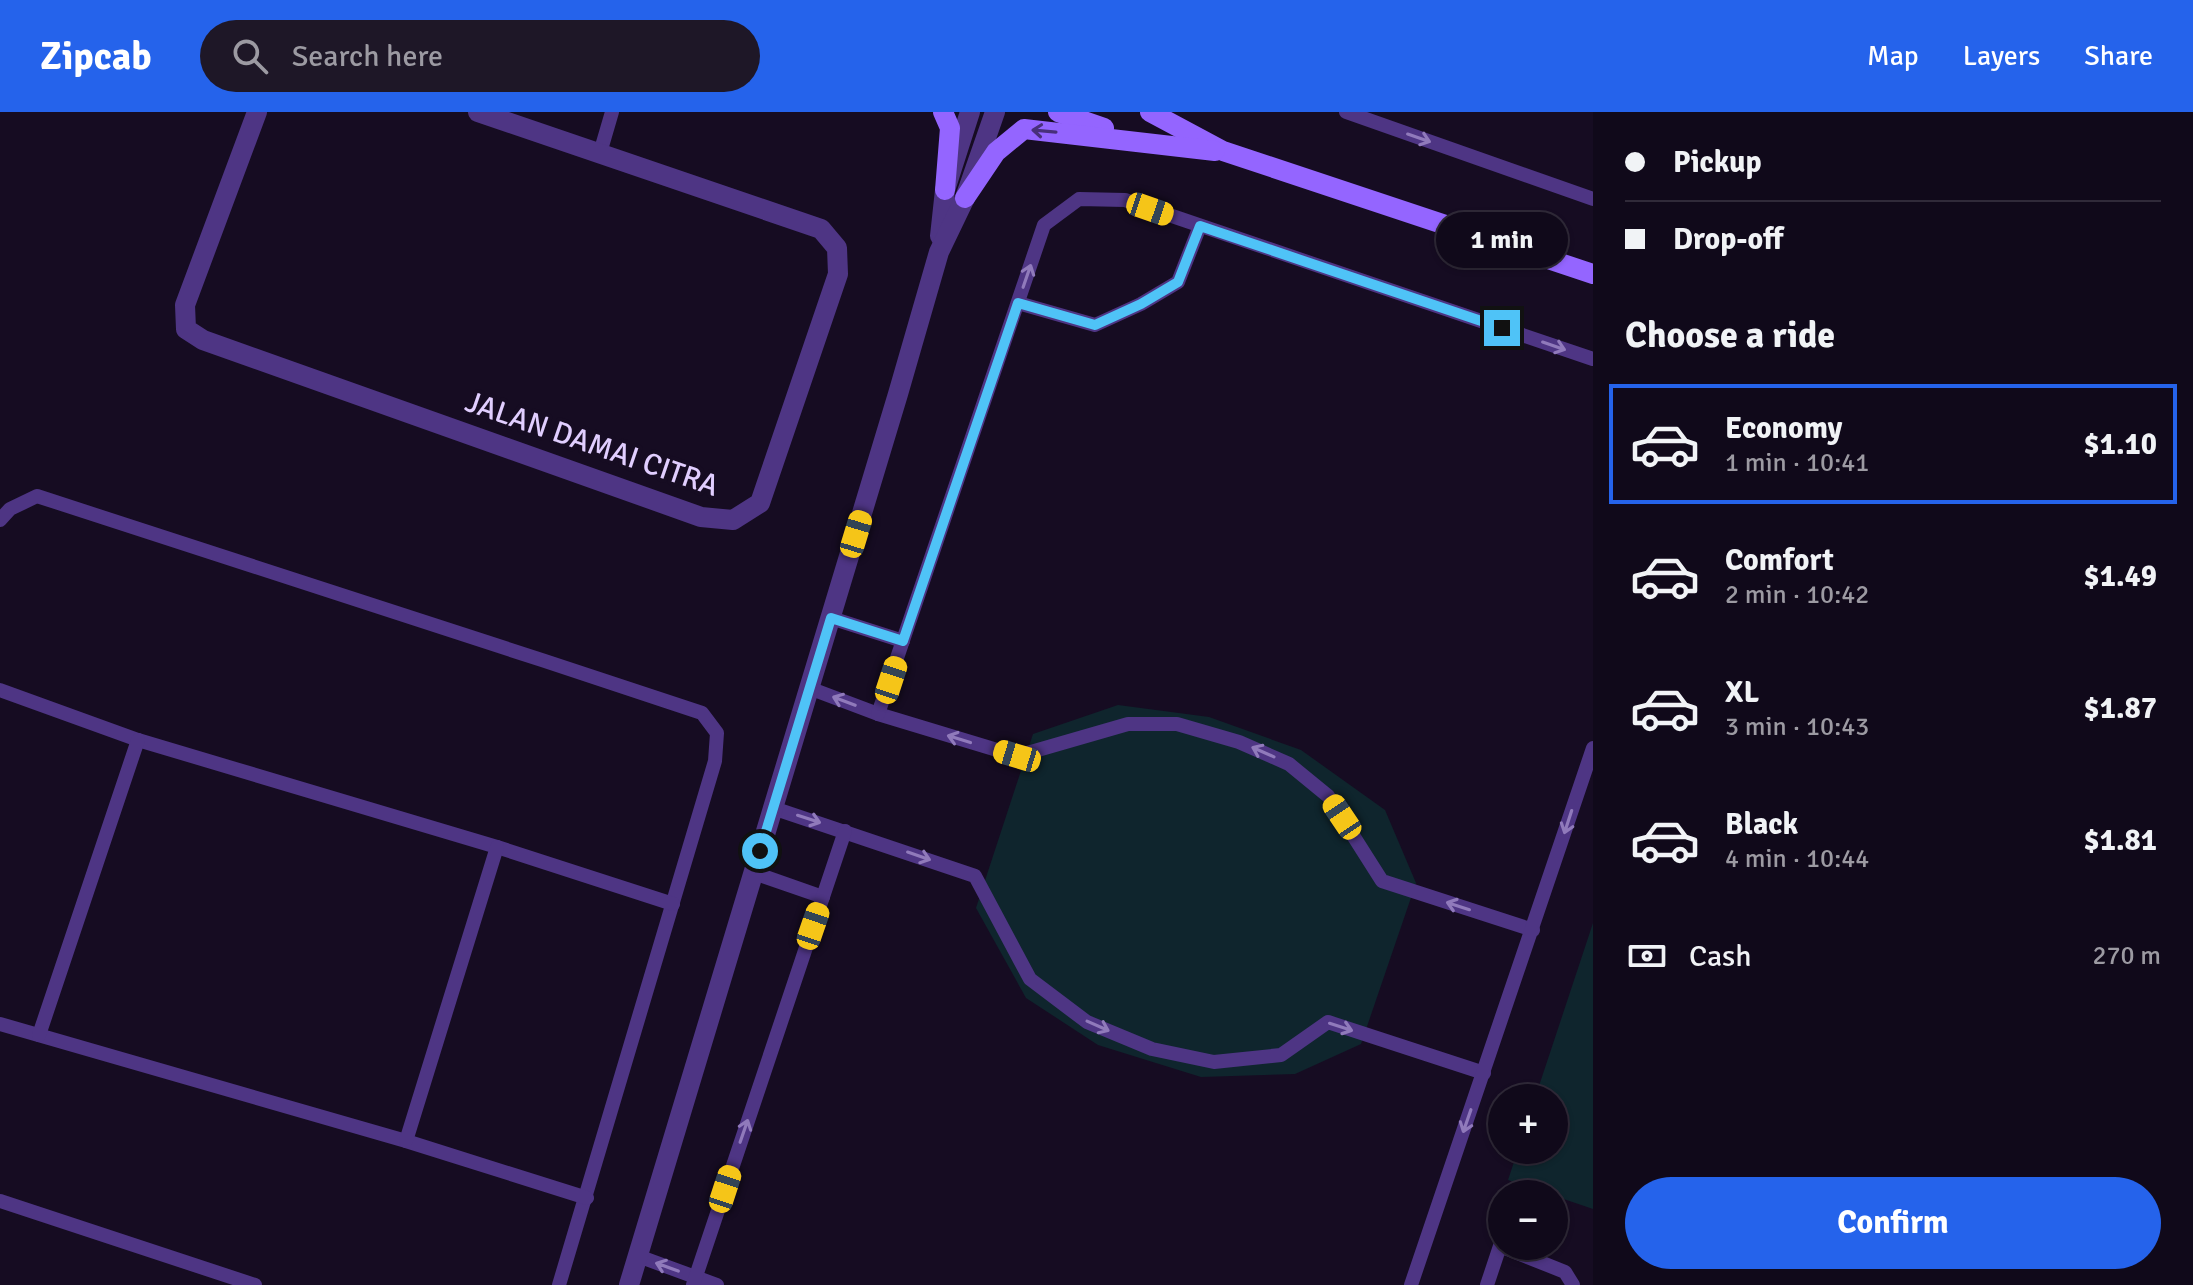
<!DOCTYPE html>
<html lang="en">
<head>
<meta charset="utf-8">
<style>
  :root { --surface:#10091a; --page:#1e1727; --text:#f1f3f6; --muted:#9c9aa2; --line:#302a39; --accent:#2563eb }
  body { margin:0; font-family:Signika,sans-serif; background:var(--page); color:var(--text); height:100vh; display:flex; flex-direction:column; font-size:30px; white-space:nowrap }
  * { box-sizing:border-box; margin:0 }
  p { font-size:26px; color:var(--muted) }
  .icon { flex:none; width:44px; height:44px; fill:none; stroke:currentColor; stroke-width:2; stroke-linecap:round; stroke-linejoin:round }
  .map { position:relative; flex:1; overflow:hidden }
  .panel { display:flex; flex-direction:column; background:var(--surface); width:600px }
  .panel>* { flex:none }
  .top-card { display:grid; align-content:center; height:176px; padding:0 32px; background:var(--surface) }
  .controls { position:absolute; left:1488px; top:972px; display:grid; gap:16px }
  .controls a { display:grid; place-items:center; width:80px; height:80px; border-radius:50%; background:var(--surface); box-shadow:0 2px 6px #0004,0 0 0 2px var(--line); font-size:40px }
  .end { position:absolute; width:36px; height:36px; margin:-18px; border:10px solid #4fc3f7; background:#111; box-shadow:0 0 0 4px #111 }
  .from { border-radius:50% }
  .bubble { position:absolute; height:56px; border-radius:28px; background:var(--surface); box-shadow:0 2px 6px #0004,0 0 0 2px var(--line); font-size:26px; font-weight:700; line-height:56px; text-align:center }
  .car { position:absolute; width:24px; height:48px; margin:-24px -12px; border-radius:10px; box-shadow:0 0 6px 2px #0007; background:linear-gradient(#f5c518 24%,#345 0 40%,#f5c518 0 76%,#345 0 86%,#f5c518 0) }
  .top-card b { display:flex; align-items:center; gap:28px; height:76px; font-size:30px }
  .top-card b+b { border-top:2px solid var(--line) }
  .top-card i { width:20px; height:20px; background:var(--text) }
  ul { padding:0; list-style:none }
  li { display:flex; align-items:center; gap:24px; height:120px; margin:0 16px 12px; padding:0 16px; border:4px solid transparent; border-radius:0px }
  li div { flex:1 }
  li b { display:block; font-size:30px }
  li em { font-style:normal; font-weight:700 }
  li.on { border-color:var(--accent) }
  li>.icon { width:72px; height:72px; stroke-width:1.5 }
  h2 { padding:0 32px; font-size:36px; line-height:96px }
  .pay { display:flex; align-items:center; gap:20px; height:88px; padding:0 32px; font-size:30px }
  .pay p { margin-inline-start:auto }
  .action { display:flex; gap:16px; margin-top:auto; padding:16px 32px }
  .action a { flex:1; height:92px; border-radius:48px; background:var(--accent); color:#fff; font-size:32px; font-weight:700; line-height:92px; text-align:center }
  header { display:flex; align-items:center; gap:48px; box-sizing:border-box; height:112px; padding:0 40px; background:var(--accent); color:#fff }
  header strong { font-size:38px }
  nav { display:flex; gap:44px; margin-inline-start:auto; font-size:28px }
  .search { width:560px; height:72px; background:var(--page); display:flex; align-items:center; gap:20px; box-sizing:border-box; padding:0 28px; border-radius:44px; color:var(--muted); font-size:30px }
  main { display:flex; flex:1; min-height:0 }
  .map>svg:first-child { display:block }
  .green { fill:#0f252d }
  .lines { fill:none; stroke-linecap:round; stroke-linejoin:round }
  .lane { stroke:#4e3584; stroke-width:14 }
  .street { stroke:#4e3584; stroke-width:20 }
  .secondary { stroke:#9465ff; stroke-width:20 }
  .oneway { stroke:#48307a }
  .oneway2 { stroke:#907abb }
  .route { stroke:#4fc3f7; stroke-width:10 }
  .labels { text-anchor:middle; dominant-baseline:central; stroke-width:8; stroke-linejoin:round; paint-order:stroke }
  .street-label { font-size:30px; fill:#e1ceff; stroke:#160c22 }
</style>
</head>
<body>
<header>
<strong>Zipcab</strong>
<div class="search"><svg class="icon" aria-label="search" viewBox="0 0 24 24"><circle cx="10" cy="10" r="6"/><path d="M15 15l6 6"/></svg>Search here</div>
<nav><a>Map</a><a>Layers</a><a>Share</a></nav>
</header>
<main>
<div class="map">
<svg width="1593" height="1173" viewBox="0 0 1593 1173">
  <rect width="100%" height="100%" fill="#160c22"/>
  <g class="green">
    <path d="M1118 593 1209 605 1301 638 1385 698 1416 771 1361 932 1295 962 1201 965 1098 933 1026 886 976 796 1033 622Z"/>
    <path d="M1593 811V1097L1508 1068 1518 1038H1554V986H1535Z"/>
  </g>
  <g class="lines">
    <g class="lane">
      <path d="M1346 0 1593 87"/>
      <path d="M600 41 612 0"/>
      <path d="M1018 191 1095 213 1141 192 1178 170 1200 114"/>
      <path d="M0 408 10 397 37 384C259 457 481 527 702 601L717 621 715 649 559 1173"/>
      <path d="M831 506 903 529"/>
      <path d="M809 576 878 602 1017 644 1128 612H1177L1239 630 1289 652 1328 684 1382 769 1533 818"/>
      <path d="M0 578 138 628 497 735 673 792"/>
      <path d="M878 602 1044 113 1079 87 1125 88 1593 247"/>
      <path d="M773 696 975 764 1030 867 1087 910 1152 937 1214 950 1281 943 1328 910 1484 961"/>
      <path d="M754 761 823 785"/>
      <path d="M0 912 406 1029 587 1086"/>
      <path d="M39 923 138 628"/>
      <path d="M406 1029 497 735"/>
      <path d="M0 1089 255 1173"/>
      <path d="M638 1144 717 1173"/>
      <path d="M693 1173 845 719"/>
      <path d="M1411 1173 1593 636"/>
      <path d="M1487 1173 1500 1134 1565 1160 1573 1173"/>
    </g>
    <g class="street">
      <path d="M257 0 185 193 186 217 203 228 701 405 733 408 760 391 838 162 837 136 821 117 478 0"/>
      <path d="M940 124 945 78 970 0"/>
      <path d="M629 1173 898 282 939 140 965 86 995 0"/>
    </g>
    <g class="secondary">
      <path d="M943 0 950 16 945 78"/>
      <path d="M1058 0 1104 16"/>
      <path d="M1150 0 1223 39 1593 162"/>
      <path d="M965 86 996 40 1024 17 1215 39"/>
    </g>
  </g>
  <defs><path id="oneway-shaft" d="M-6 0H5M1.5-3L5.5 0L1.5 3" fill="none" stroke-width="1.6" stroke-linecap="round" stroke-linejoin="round" transform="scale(2)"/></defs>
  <use class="oneway" href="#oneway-shaft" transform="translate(1044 19) rotate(-175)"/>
  <g class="oneway2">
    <use href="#oneway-shaft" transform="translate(1419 26) rotate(19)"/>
    <use href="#oneway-shaft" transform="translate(1027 164) rotate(-71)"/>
    <use href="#oneway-shaft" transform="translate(1554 234) rotate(19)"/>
    <use href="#oneway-shaft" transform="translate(844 589) rotate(-159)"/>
    <use href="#oneway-shaft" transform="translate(959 627) rotate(-163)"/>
    <use href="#oneway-shaft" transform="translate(1263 640) rotate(-156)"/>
    <use href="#oneway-shaft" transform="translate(809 707) rotate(18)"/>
    <use href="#oneway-shaft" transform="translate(1568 710) rotate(108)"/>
    <use href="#oneway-shaft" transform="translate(919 744) rotate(19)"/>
    <use href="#oneway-shaft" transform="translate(1458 794) rotate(-162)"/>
    <use href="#oneway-shaft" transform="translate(1098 914) rotate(24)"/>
    <use href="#oneway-shaft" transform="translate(1341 915) rotate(18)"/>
    <use href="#oneway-shaft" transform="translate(1467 1009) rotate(109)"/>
    <use href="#oneway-shaft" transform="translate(744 1019) rotate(-71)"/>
    <use href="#oneway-shaft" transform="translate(667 1155) rotate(-160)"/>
  </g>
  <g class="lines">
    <path class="route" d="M760 739 831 506 903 529 1018 191 1095 213 1141 192 1178 170 1200 114 1502 216"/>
  </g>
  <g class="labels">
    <g class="street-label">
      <text transform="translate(592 332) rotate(19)">JALAN DAMAI CITRA</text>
    </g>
  </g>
</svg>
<div class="controls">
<a>+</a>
<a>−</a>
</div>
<i class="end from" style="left:760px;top:739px"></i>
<i class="end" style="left:1502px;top:216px"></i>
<div class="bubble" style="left:1436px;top:100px;width:132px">1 min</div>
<i class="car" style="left:1150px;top:97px;rotate:109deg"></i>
<i class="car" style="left:856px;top:422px;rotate:17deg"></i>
<i class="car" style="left:891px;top:568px;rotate:18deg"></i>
<i class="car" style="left:1017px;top:644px;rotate:287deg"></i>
<i class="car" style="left:1342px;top:705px;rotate:326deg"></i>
<i class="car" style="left:813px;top:814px;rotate:19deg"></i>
<i class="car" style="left:725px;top:1077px;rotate:18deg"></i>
</div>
<section class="panel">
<div class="top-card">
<b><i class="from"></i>Pickup</b>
<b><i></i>Drop-off</b>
</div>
<h2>Choose a ride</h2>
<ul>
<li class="on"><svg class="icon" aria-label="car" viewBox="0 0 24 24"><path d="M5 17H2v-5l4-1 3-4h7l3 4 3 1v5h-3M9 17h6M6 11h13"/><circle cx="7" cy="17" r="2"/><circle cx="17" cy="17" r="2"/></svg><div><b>Economy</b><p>1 min · 10:41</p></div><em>$1.10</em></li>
<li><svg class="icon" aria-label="car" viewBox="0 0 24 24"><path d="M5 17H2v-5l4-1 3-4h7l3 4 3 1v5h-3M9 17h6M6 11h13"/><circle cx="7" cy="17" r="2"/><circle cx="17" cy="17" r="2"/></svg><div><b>Comfort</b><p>2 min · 10:42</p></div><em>$1.49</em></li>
<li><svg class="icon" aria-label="car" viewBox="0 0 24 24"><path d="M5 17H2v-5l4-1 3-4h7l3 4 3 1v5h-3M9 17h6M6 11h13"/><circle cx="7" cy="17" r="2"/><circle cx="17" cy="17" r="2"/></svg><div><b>XL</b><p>3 min · 10:43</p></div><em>$1.87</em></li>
<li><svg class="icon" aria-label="car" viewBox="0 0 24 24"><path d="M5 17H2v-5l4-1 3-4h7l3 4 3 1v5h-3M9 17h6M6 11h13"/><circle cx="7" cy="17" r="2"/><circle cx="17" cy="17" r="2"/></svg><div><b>Black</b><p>4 min · 10:44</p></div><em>$1.81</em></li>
</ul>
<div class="pay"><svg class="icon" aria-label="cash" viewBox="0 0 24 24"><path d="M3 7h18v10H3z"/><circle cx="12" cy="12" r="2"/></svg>Cash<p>270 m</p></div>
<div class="action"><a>Confirm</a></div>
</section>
</main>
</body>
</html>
